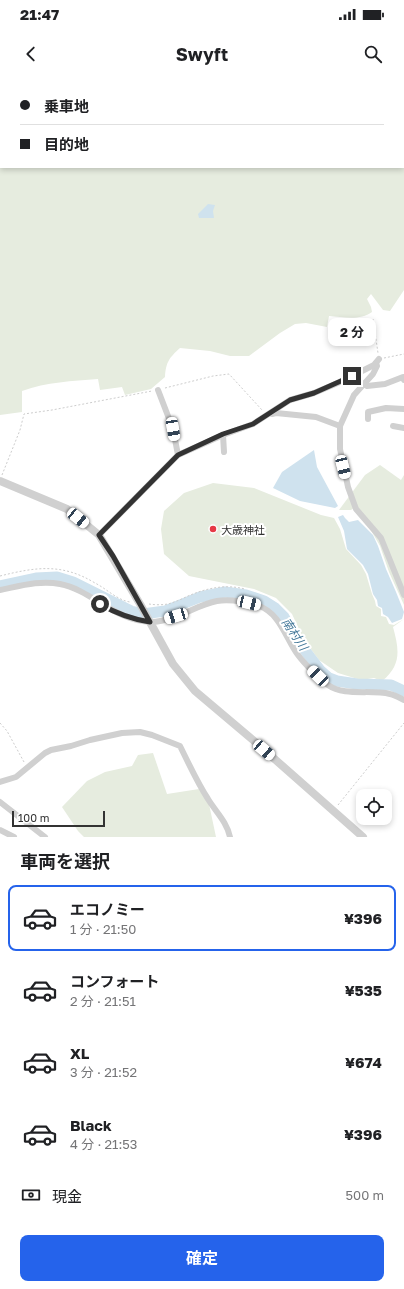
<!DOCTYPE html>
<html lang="ja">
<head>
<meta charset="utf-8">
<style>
  :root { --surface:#fff; --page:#f6f6f6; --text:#202124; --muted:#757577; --line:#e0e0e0; --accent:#2563eb }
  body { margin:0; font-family:"Golos Text","Noto Sans JP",sans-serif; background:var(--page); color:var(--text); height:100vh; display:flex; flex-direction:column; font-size:15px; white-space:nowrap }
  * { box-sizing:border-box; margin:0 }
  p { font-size:13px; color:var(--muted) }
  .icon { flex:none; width:22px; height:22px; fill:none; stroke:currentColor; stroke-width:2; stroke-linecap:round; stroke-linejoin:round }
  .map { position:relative; height:757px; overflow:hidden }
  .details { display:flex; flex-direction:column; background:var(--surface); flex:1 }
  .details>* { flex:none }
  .hud { position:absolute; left:0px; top:0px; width:404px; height:88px; box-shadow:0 2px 6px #0003; display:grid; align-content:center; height:88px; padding:0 20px; background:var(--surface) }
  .controls { position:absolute; left:356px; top:709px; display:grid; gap:8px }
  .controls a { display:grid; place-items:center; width:36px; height:36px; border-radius:8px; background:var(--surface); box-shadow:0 2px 6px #0003; font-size:20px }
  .scale { position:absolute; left:12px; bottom:10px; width:93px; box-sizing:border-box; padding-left:4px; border:2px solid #333; border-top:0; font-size:11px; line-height:14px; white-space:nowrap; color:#333; -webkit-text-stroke:3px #fff; paint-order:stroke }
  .end { position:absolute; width:18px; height:18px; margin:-9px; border:5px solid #333; background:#fff; box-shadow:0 0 0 2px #fff }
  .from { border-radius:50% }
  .bubble { position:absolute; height:28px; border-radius:8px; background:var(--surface); box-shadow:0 2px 6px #0003; font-size:13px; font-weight:700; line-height:28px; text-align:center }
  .car { position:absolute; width:12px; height:24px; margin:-12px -6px; border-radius:5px; box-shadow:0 0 3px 1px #0007; background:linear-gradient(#fff 24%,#345 0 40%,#fff 0 76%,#345 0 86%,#fff 0) }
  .hud b { display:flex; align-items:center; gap:14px; height:38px; font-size:15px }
  .hud b+b { border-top:1px solid var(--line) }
  .hud i { width:10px; height:10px; background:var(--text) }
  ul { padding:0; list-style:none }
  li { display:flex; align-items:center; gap:12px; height:66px; margin:0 8px 6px; padding:0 12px; border:2px solid transparent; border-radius:8px }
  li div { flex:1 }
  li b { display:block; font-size:15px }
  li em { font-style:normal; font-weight:700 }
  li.on { border-color:var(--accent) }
  li>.icon { width:36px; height:36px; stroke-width:1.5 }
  h2 { padding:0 20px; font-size:18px; line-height:48px }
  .pay { display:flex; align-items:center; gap:10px; height:44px; padding:0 20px; font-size:15px }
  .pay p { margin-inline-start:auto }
  .button { display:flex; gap:8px; margin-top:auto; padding:8px 20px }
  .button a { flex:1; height:46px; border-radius:8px; background:var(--accent); color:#fff; font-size:16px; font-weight:700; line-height:46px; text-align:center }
  .status { display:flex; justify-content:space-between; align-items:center; height:28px; padding:0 20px; background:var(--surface); direction:ltr }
  .status svg { height:11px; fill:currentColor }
  header { display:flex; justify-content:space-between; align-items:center; height:52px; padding:0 20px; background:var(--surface); font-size:18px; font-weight:700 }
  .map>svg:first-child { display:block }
  .green { fill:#e6ecdf; fill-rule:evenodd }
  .water { fill:#cfe2ee }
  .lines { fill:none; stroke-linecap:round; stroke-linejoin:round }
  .river { stroke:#cfe2ee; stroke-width:11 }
  .path { stroke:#cdcdcd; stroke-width:1; stroke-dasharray:2 2; stroke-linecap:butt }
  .minor { stroke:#d0d0d0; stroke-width:6 }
  .tertiary { stroke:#d0d0d0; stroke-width:8 }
  .route { stroke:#333; stroke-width:5 }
  .poi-dot { fill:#e63946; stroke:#fff; stroke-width:1.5 }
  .labels { text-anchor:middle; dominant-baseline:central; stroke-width:4; stroke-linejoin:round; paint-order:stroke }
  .poi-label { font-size:11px; fill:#333; stroke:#fff; text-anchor:start }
  .water-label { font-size:12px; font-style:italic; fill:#3f7597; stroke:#fff }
</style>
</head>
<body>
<div class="status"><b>21:47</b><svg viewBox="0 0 49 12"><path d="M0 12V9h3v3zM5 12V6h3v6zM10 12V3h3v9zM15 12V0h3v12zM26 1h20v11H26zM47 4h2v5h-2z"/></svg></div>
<header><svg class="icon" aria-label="back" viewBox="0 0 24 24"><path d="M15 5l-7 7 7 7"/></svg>Swyft<svg class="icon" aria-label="search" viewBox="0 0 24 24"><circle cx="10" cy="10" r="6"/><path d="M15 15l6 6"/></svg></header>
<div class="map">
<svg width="404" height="757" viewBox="0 0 404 757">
  <rect width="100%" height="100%" fill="#fff"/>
  <g class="green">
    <path d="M0 0H404V210L390 231 383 230 371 214 367 219 371 227 372 232C360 241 343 237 329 236L327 247 306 243 295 244 280 253 249 276H230L210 271 180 268C169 278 166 282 165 297L151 309 125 315 122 307 100 310 98 299C72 301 47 302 22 311V332L0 335ZM1 1H403V87H1Z"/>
    <path d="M380 385 401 400 404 395V525L389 492 380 466 357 426 351 430H339L365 395Z"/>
    <path d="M213 403 254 408 321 435 334 438 340 449 346 469 361 485 366 494 372 514 375 521 376 526 381 529V536L386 537 389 544 394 545 404 539 393 547C399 569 402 585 382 601L374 598 361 600 338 593 319 580 304 560 292 534 276 518 254 509 189 496 164 474 161 449 164 431 184 413Z"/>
    <path d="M153 673 167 714 199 709 209 724 216 757H84L78 751 62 727 87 701 105 692 132 686 138 675Z"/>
  </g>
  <g class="water">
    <path d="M208 124 215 125 213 131 214 138H199L198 134Z"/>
    <path d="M314 370 317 387 338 426 335 428 300 421 273 408 282 392Z"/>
    <path d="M343 435 345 438 349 442 358 440 373 455 378 466 386 489 396 512 404 532 402 539 392 543 388 537 383 534 382 528 378 526 377 520 373 514 368 494 363 485 347 469 344 451 338 437Z"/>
  </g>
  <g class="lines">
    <path class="river" d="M0 506 36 498 57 497 73 502 131 531 143 534 165 531 200 517 225 512 246 515 264 521 275 528 284 537 297 560 320 590 329 598 337 601 357 604 391 605 404 611"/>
    <g class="path">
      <path d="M373 239 378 273"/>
      <path d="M384 278 404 274"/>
      <path d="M165 308 213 296 229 294 262 330"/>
      <path d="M2 395 20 350 24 334 52 330 152 311"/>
      <path d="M0 496C36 487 62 483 95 503 107 509 117 520 130 522"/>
      <path d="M149 524C155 525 162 525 168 524 175 522 182 519 188 516 207 508 225 504 245 509"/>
      <path d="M0 643 7 651 24 682"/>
      <path d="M338 725 404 643"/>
    </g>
    <g class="minor">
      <path d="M376 283 377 286 373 294 354 315 340 346V369L348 407 356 429 381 458 404 515"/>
      <path d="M364 304 367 306 385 304 403 297 404 300"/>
      <path d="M158 310 173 349 178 375"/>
      <path d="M272 334 276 333 316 337 340 346"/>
      <path d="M368 339V332L386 328 404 329"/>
      <path d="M393 346 404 348"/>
      <path d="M223 355 224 372"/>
      <path d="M99 455 178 375 223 355 253 344 290 320 314 313 340 302 374 285 379 279"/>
      <path d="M0 510C20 506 40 500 60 504 92 510 114 541 151 542 161 542 171 538 180 535 192 530 205 523 217 521 231 519 246 522 259 526 280 533 286 559 298 575 304 583 319 599 328 605 345 617 370 609 390 614 395 615 400 618 404 620"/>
      <path d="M0 702 16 697 45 673 51 670 71 666 90 660 122 653 140 652 152 655 180 666C189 684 197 702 208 719 216 732 227 742 230 757"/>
      <path d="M0 722 45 757"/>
      <path d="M0 750 14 757"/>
    </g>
    <path class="tertiary" d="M0 401 67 429 99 455 140 524 173 584 195 611 253 660 363 757"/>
  </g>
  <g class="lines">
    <path class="route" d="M100 524C117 534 131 539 150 542L113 476 99 455 178 375 223 354 253 344 290 320 314 313 352 296"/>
  </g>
  <circle class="poi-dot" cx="213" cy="449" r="4"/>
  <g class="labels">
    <g class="poi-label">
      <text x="221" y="449">大歳神社</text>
    </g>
    <g class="water-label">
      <text transform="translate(295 554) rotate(56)">南村川</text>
    </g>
  </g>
</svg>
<div class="controls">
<a><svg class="icon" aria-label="locate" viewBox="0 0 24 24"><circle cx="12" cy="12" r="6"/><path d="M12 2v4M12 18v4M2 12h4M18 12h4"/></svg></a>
</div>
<div class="scale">100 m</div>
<i class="end from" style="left:100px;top:524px"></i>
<i class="end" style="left:352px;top:296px"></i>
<div class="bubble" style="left:328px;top:238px;width:48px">2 分</div>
<i class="car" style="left:173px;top:349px;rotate:170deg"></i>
<i class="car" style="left:343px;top:387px;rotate:166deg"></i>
<i class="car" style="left:78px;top:438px;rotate:129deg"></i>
<i class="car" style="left:249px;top:523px;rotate:103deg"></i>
<i class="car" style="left:176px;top:536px;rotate:253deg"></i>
<i class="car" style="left:318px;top:596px;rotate:314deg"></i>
<i class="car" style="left:264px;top:670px;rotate:131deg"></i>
<div class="hud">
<b><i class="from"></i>乗車地</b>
<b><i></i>目的地</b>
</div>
</div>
<section class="details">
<h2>車両を選択</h2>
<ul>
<li class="on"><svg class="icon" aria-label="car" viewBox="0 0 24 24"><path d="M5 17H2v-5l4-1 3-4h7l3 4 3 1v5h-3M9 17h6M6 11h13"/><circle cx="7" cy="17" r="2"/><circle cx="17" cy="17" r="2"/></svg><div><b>エコノミー</b><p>1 分 · 21:50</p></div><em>¥396</em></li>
<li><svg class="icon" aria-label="car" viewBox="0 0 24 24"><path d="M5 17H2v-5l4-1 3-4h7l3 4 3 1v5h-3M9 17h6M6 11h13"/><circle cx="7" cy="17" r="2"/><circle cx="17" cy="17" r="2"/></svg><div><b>コンフォート</b><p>2 分 · 21:51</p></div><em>¥535</em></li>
<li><svg class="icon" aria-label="car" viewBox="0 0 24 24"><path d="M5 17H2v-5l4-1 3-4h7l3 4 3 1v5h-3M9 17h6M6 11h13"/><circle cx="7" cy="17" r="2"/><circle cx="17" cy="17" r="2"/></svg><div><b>XL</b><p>3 分 · 21:52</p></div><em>¥674</em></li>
<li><svg class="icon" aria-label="car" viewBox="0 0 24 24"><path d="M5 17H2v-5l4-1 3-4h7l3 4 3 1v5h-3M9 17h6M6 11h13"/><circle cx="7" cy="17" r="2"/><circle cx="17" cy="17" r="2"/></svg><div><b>Black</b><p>4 分 · 21:53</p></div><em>¥396</em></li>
</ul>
<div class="pay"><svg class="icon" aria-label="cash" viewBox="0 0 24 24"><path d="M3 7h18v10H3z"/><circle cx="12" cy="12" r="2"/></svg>現金<p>500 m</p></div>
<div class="button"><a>確定</a></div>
</section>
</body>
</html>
